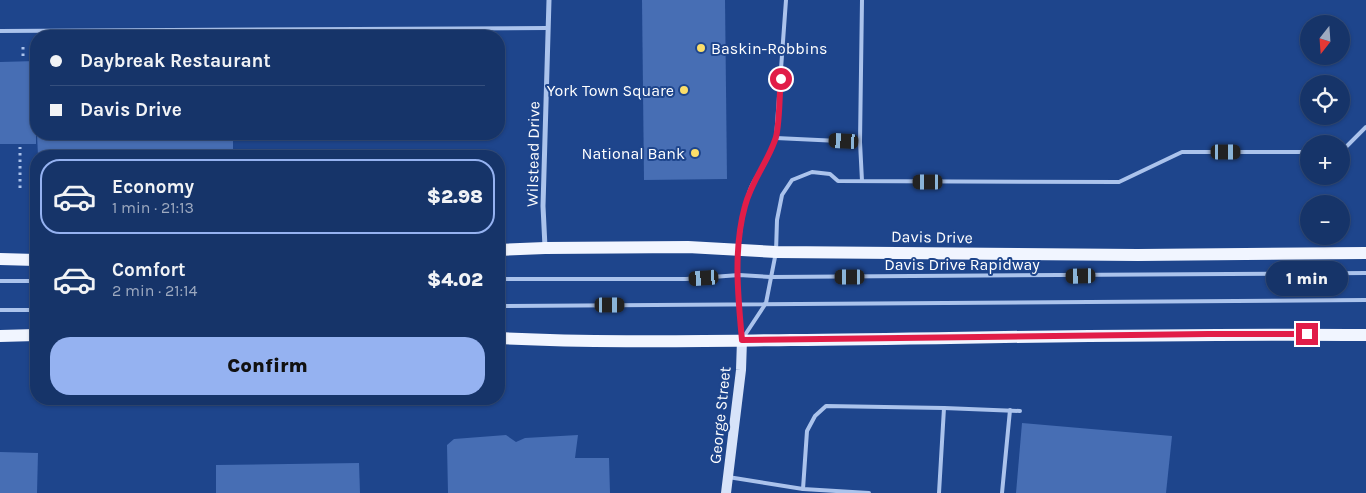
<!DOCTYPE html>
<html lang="en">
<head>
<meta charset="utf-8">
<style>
  :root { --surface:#163469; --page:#233f71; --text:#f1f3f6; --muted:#9eaac0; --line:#354f7d; --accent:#95b2f1 }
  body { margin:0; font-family:Karla,sans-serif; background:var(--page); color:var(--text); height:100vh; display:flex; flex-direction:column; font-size:19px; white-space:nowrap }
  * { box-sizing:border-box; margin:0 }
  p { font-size:16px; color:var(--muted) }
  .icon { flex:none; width:28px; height:28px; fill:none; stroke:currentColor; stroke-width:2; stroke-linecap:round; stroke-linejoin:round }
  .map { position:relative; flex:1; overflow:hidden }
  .panel { position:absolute; left:30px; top:150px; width:475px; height:255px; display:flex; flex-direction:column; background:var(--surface); border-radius:20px; box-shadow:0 1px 4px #0004,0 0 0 1px var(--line) }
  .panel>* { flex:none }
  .hud { position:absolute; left:30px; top:30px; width:475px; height:110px; border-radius:20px; box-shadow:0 1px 4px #0004,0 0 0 1px var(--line); display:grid; align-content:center; height:110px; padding:0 20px; background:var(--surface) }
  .needle { width:32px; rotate:197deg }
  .fabs { position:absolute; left:1300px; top:15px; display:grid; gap:10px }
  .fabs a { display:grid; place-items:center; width:50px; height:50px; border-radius:50%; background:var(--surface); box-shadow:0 1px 4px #0004,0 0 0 1px var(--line); font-size:25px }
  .end { position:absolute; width:22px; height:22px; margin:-11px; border:6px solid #e11d48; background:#fff; box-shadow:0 0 0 2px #fff }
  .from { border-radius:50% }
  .bubble { position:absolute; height:35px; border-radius:18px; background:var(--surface); box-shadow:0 1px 4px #0004,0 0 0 1px var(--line); font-size:16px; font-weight:800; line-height:35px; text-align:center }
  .car { position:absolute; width:15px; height:30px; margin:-15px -8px; border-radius:6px; box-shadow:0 0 4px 1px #0007; background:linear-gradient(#222 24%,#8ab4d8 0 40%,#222 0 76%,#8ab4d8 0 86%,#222 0) }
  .hud b { display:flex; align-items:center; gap:18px; height:48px; font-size:19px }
  .hud b+b { border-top:1px solid var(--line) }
  .hud i { width:12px; height:12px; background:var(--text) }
  ul { padding:9px 0 0; list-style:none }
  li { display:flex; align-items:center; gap:15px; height:75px; margin:0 10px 8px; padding:0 10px; border:2px solid transparent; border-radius:20px }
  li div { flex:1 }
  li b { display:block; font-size:19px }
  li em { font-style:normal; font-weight:800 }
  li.current { border-color:var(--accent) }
  li>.icon { width:45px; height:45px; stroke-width:1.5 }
  .action { display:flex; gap:10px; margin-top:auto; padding:10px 20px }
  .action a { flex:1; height:58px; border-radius:20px; background:var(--accent); color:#111; font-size:20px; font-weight:800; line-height:58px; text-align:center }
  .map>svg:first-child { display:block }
  .building { fill:#476eb4 }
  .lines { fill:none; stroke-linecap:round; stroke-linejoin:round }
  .path { stroke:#abc3ec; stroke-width:3; stroke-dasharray:2.5 4; stroke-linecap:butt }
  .service { stroke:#abc3ec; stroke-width:4 }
  .minor { stroke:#abc3ec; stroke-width:5 }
  .secondary { stroke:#d7e3f9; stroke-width:10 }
  .primary { stroke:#f1f5ff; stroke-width:12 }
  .route { stroke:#e11d48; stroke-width:6 }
  .poi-dot { fill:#fbde6a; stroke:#1e458c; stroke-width:2 }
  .labels { text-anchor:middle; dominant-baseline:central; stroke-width:4; stroke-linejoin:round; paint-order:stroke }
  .poi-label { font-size:16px; fill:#fff; stroke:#1e458c; text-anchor:end }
  .street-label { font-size:16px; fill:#fff; stroke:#1e458c }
</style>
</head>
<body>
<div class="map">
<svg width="1366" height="493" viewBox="0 0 1366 493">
  <rect width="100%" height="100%" fill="#1e458c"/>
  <g class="building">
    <path d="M642 0H725L727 179 644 180Z"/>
    <path d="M36 61V144H0V62Z"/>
    <path d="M37 134H233V156H38Z"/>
    <path d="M1022 423 1172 436 1166 493H1016Z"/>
    <path d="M506 435 516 442 525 438 578 435 575 458H609L610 493H448L447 445 454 439Z"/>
    <path d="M0 452 38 453 37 493H0Z"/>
    <path d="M359 463 360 493H216V465Z"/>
  </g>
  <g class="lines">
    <g class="path">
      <path d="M23 56V45"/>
      <path d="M20 188V147"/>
    </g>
    <g class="service">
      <path d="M0 31 548 28"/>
      <path d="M776 138 860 142"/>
      <path d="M1341 152 1366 127"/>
      <path d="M862 181 860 142 862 0"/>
      <path d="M499 279H686L739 275 771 277 1366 273"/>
      <path d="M0 281H36"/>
      <path d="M499 306 1366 300"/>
      <path d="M0 310H36"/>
      <path d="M743 338 766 303 776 252 777 220 782 195 792 180 812 172 830 174 838 181 1119 182 1182 152H1309"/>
      <path d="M742 339C737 291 733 236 750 190 754 179 762 170 767 159 770 153 773 145 776 138L786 0"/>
      <path d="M944 408 1020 411"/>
      <path d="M728 477 803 489 869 493"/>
      <path d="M803 489 807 431 815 416 826 406 944 408 939 493"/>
      <path d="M1002 493 1010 410"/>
    </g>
    <path class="minor" d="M545 247 543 206 549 0"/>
    <path class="secondary" d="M726 493 741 370 742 340"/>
    <g class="primary">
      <path d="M499 250 545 248 688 247 776 252 1138 255 1366 253"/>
      <path d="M0 259 36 260"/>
      <path d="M0 336 36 335"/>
      <path d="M499 338C596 343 693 341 791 340 983 338 1174 333 1366 335"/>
    </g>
  </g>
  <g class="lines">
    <path class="route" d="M781 79C779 94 780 128 775 140 767 163 751 182 745 206 733 249 738 297 742 340L1208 334H1307"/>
  </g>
  <g class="poi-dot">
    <circle cx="701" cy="48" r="5"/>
    <circle cx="684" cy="90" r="5"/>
    <circle cx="695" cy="153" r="5"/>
  </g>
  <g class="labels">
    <g class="poi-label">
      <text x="711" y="48" text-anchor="start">Baskin-Robbins</text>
      <text x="674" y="90">York Town Square</text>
      <text x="685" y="153">National Bank</text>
    </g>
    <g class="street-label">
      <text transform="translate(533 154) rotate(-89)">Wilstead Drive</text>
      <text transform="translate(932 237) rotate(1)">Davis Drive</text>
      <text x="962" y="264">Davis Drive Rapidway</text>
      <text transform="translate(720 415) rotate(-84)">George Street</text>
    </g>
  </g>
</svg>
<div class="fabs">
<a><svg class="needle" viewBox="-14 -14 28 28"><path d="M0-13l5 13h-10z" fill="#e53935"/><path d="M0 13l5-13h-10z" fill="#9eaac0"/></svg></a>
<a><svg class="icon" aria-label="locate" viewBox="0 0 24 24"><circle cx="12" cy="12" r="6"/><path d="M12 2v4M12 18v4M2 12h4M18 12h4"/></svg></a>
<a>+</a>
<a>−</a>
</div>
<i class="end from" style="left:781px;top:79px"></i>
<i class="end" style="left:1307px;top:334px"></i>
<div class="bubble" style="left:1266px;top:261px;width:82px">1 min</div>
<i class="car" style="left:844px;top:141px;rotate:273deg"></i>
<i class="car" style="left:1226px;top:152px;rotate:90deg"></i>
<i class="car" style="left:928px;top:182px;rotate:270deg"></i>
<i class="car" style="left:1081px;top:276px;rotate:269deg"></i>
<i class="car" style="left:850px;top:277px;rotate:270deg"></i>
<i class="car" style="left:704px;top:278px;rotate:266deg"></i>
<i class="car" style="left:610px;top:305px;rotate:90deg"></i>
<div class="hud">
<b><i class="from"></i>Daybreak Restaurant</b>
<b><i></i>Davis Drive</b>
</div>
<section class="panel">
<ul>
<li class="current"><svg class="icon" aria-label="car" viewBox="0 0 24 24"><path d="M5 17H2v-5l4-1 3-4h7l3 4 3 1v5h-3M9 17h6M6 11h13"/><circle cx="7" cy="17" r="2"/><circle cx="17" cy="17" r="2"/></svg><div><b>Economy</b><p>1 min · 21:13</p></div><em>$2.98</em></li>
<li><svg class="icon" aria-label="car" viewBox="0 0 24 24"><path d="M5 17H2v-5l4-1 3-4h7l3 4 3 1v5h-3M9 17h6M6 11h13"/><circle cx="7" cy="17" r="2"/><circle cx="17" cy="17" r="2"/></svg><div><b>Comfort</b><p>2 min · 21:14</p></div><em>$4.02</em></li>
</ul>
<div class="action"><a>Confirm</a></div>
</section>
</div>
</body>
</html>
